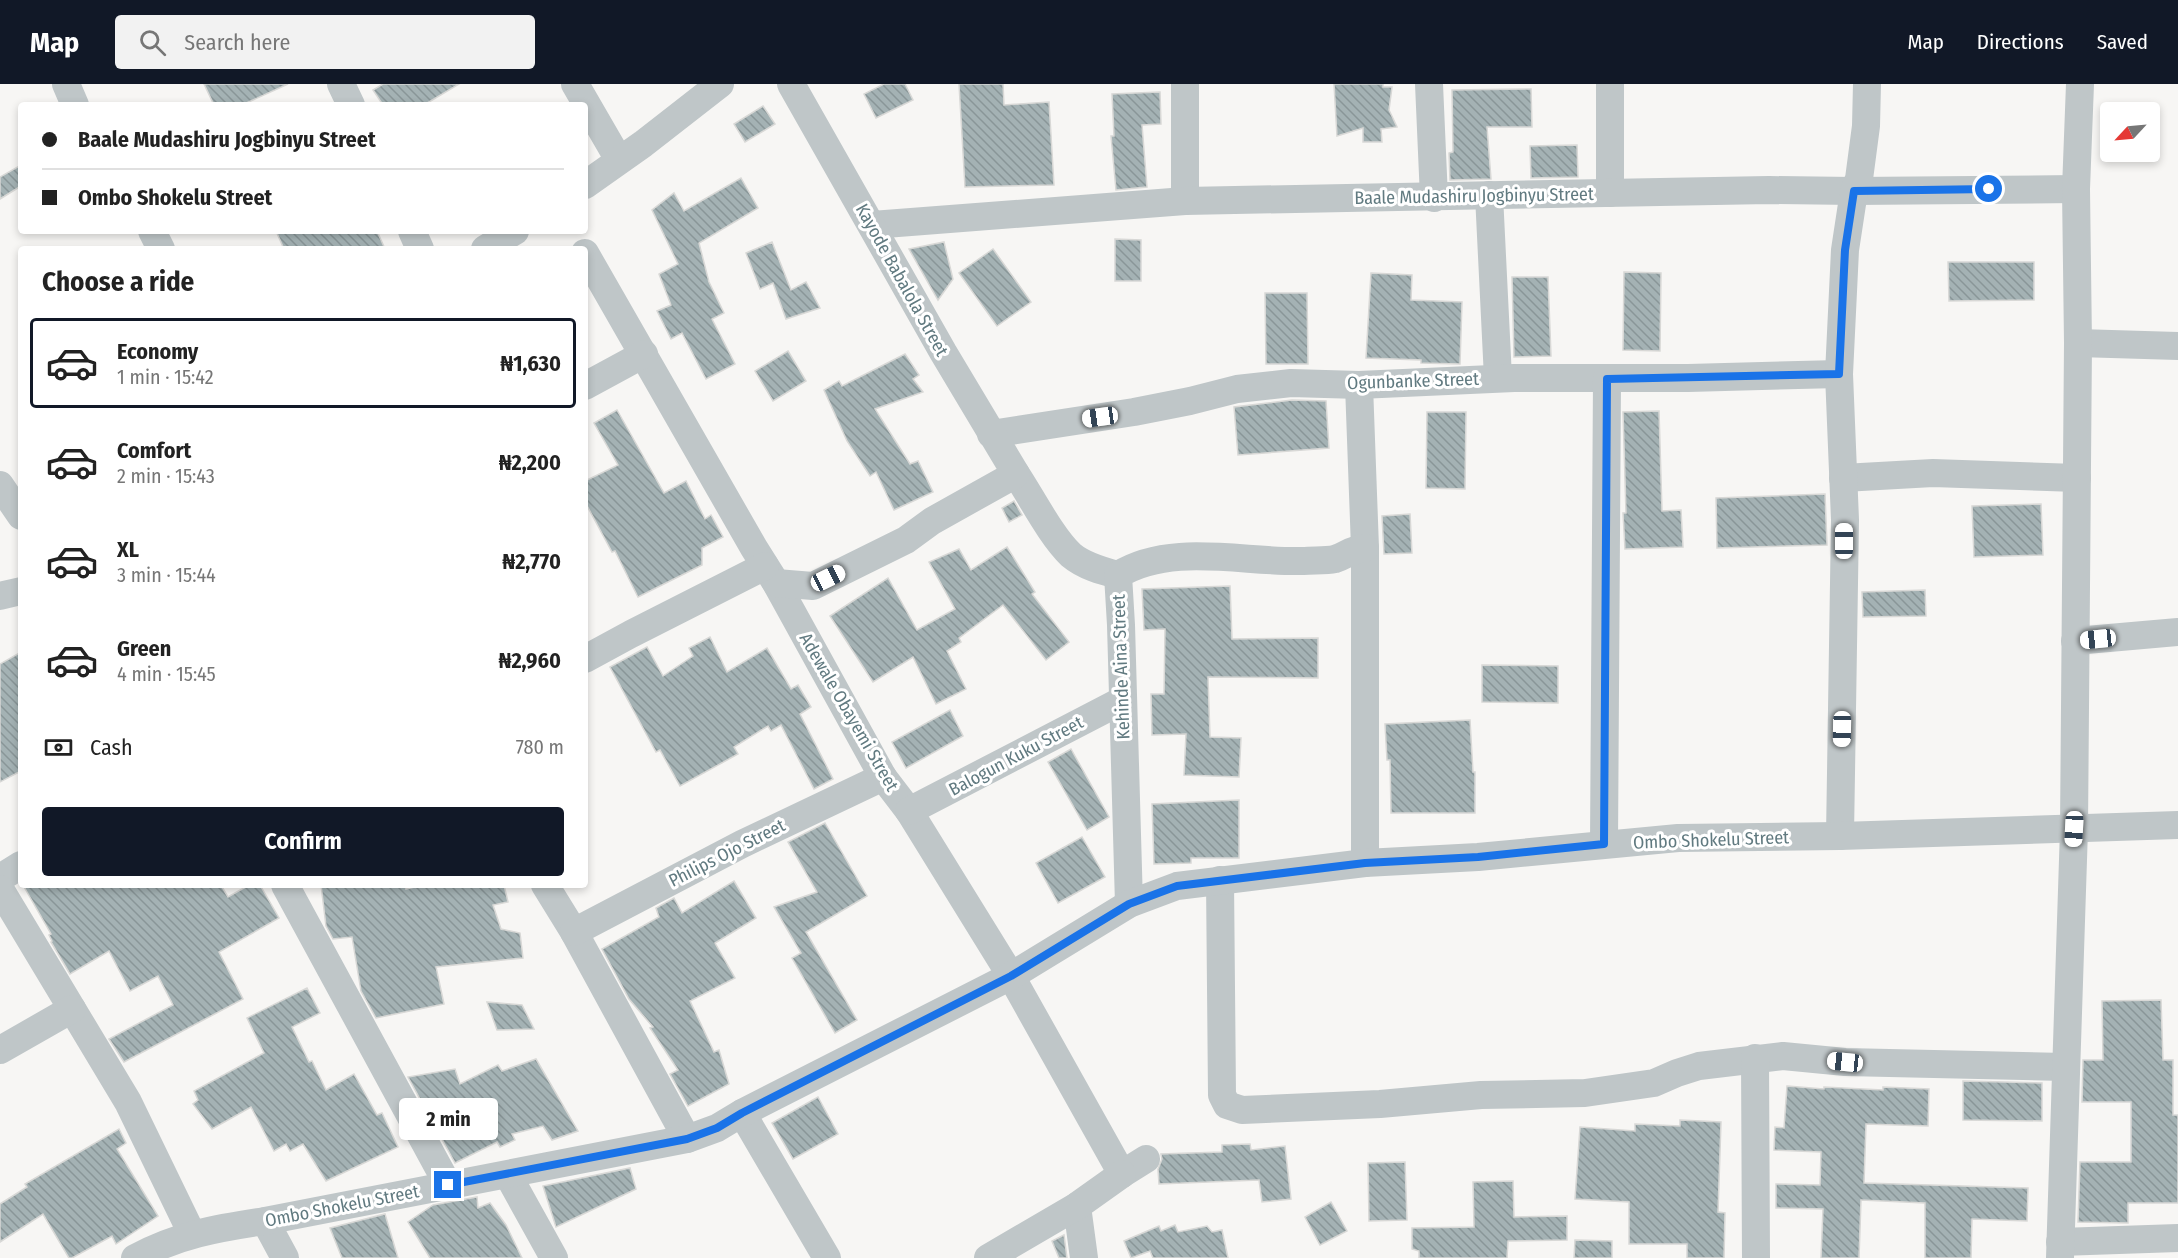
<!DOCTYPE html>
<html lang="en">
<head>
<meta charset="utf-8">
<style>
  :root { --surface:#fff; --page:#f2f2f2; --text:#222; --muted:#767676; --line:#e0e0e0; --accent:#111827 }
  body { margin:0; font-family:"Fira Sans Condensed",sans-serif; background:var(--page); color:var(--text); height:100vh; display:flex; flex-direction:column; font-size:22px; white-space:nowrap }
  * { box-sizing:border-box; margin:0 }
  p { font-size:20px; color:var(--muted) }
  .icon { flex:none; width:33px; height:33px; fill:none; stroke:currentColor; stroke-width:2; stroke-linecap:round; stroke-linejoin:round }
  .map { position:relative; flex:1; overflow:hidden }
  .panel { position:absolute; left:18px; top:162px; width:570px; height:642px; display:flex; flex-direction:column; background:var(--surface); border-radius:6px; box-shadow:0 3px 9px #0003 }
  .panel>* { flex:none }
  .guide { position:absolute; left:18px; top:18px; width:570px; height:132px; border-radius:6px; box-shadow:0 3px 9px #0003; display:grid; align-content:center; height:132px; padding:0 24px; background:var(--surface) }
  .needle { width:39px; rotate:244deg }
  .buttons { position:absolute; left:2100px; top:18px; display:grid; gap:12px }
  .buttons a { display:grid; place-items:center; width:60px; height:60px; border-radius:6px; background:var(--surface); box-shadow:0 3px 9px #0003; font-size:30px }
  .end { position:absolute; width:27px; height:27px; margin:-14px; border:8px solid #1a73e8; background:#fff; box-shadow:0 0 0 3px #fff }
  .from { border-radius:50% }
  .bubble { position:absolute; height:42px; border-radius:6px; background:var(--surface); box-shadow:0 3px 9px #0003; font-size:20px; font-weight:700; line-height:42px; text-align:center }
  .car { position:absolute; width:18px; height:36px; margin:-18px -9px; border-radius:8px; box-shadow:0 0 4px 2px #0007; background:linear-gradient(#fff 24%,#345 0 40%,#fff 0 76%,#345 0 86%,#fff 0) }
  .guide b { display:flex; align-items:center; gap:21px; height:57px; font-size:22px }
  .guide b+b { border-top:2px solid var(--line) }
  .guide i { width:15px; height:15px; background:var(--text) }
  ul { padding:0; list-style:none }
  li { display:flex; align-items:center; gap:18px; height:90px; margin:0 12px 9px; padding:0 12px; border:3px solid transparent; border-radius:6px }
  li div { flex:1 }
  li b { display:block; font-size:22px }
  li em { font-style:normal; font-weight:700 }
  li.current { border-color:var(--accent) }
  li>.icon { width:54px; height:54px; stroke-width:1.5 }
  h2 { padding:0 24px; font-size:27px; line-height:72px }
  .pay { display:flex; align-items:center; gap:15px; height:66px; padding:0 24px; font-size:22px }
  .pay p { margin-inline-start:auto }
  .primary-button { display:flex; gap:12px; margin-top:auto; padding:12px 24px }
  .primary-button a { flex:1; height:69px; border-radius:6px; background:var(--accent); color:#fff; font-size:24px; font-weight:700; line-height:69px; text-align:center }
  header { display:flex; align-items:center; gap:36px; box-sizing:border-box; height:84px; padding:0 30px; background:var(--accent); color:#fff }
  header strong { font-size:28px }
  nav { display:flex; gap:33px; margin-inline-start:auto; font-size:21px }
  .search { width:420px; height:54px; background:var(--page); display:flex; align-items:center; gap:15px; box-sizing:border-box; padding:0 21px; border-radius:6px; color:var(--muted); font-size:22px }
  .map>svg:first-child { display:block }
  .building { fill:url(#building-back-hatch); stroke:#d8d8d6; stroke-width:1.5 }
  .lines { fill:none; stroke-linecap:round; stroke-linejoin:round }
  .minor { stroke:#bfc6c8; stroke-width:28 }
  .route { stroke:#1a73e8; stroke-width:8 }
  .labels { text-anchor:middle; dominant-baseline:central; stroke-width:6; stroke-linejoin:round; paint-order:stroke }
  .street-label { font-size:18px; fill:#617a80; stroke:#fff }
</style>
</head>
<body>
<header>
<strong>Map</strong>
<div class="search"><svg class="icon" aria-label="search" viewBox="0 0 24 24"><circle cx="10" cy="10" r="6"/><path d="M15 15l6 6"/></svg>Search here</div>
<nav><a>Map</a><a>Directions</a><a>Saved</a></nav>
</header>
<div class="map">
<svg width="2178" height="1174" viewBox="0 0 2178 1174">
  <defs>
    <pattern id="building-back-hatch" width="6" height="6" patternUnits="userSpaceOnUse" patternTransform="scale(1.5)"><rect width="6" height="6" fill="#a4b2b4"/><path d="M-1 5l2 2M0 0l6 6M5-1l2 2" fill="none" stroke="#899698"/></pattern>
  </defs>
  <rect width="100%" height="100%" fill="#f7f6f4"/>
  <g class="building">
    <path d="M204 0H288L242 21H214Z"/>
    <path d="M383 0H459L424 21H383L373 6Z"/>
    <path d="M884 0H905L913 16 876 34 864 10Z"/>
    <path d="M959 0H1003L1004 21 1049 18 1054 101 965 103Z"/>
    <path d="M1334 0H1383V3H1392L1389 26 1397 43 1381 45 1382 58H1363V44L1337 52Z"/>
    <path d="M1531 5 1532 43H1487L1491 95 1450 96 1449 69 1453 68 1452 6Z"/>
    <path d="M1160 8 1161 40 1142 41 1147 103 1116 106 1111 52H1114L1112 10Z"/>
    <path d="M763 22 775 40 745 58 734 40Z"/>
    <path d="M1577 61 1578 93 1531 94 1530 62Z"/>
    <path d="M21 81V102L0 115V93Z"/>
    <path d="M741 94 758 124 699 159 709 198 724 229 712 235 735 280 706 295 682 249 671 255 657 227 671 221 659 190 678 180 652 126 674 109 684 127Z"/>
    <path d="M276 147H377L385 165H284Z"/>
    <path d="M1115 155 1141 156V197H1115Z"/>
    <path d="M772 158 791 206 806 198 820 224 786 235 773 199 760 205 746 169Z"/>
    <path d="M944 158 953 195 938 216 909 165Z"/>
    <path d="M993 165 1031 218 997 242 959 189Z"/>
    <path d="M1948 178H2034V216L1949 217Z"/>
    <path d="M1624 188 1661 189 1660 267 1623 266Z"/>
    <path d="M1371 189 1412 191 1411 216 1462 218 1460 280 1421 279V276L1366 274Z"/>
    <path d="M1512 193H1548L1551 272 1514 273Z"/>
    <path d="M1265 209H1307L1308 280H1266Z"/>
    <path d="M788 267 806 297 773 317 755 287Z"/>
    <path d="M905 270 919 291 913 295 923 308 875 325 910 380 918 377 933 408 894 426 876 388 870 392 847 357 824 306 839 297 842 302Z"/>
    <path d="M1292 316 1326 317 1329 364 1238 371 1234 323Z"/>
    <path d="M617 326 664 409 686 397 705 435 711 431 723 453 702 464V481L638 513 615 467 612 468 585 418V397L618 381 594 339Z"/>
    <path d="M1659 327 1662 427 1681 426 1683 463 1625 465 1623 429H1626L1623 328Z"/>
    <path d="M1427 328H1466L1465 405 1426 404Z"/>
    <path d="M1825 410 1827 461 1717 464 1716 414Z"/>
    <path d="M1014 417 1022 431 1009 438 1002 424Z"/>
    <path d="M2041 420 2043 471 1974 473 1972 422Z"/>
    <path d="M1410 430 1412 469 1384 470 1382 432Z"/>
    <path d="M1007 463 1035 508 1032 510 1069 558 1046 576 1003 521 959 554 961 558 947 567 966 605 936 620 913 573 873 598 830 532 888 494 917 546 955 525 929 478 959 465 971 486Z"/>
    <path d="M1230 502 1232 555 1318 554V594L1208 593 1210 653 1241 654 1239 693 1184 691 1186 650 1152 651 1151 610H1164L1165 545 1144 546 1142 505Z"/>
    <path d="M1925 506 1926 532 1863 533 1862 508Z"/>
    <path d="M710 553 727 588 767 564 791 605 798 601 811 623 800 630 833 695 814 705 781 641 771 647 768 642 734 663 738 670 680 702 660 666 656 668 610 583 647 563 663 592 693 572 689 564Z"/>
    <path d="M21 568V687L0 698V580Z"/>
    <path d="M1482 581 1558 582V619L1482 618Z"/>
    <path d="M950 626 963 652 906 684 892 658Z"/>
    <path d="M1470 636 1473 688H1475V729H1391L1390 676H1387L1385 640Z"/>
    <path d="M1071 665 1109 733 1087 746 1048 678Z"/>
    <path d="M1239 716V774H1191V779L1154 780 1152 720Z"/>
    <path d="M825 739 867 812 806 848 857 936 835 949 792 874 801 869 774 823 817 808 788 758Z"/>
    <path d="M1082 753 1105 793 1058 819 1036 779Z"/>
    <path d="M734 797 756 834 715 859 735 894 690 917 714 968 719 966 729 1000 688 1022 670 990 678 986 650 944 653 943 629 915 602 865 659 833 656 824 674 814 682 829Z"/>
    <path d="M23 801H221L228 813 249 801H260L279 834 219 868 243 915 124 978 109 955 173 921 158 892 130 907 109 867 70 890 51 858 52 857 49 851 51 850Z"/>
    <path d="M321 801H406V805L423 801H504L508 818 493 821 501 845 520 849 523 874 436 883 444 920 376 934 361 907 352 853 333 855 326 842Z"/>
    <path d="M307 904 320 929 292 943 309 978 312 977 326 1006 354 990 377 1031 382 1029 398 1063 326 1097 303 1060 290 1067 286 1060 274 1067 251 1023 212 1045 193 1020 198 1016 194 1007 264 969 247 934Z"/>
    <path d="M2161 916 2163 976H2173V1031H2178V1119H2128V1139L2078 1138 2080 1078H2131V1018H2082L2083 976H2103L2102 917Z"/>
    <path d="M487 918 522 921 534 945 497 946Z"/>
    <path d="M536 975 578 1047 552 1056 543 1042 512 1050 515 1056 500 1063 497 1058 455 1079 408 993 455 985 460 1000 498 981 502 987Z"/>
    <path d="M1963 997 2042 999V1037L1963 1036Z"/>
    <path d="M1787 1002 1824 1005V1003L1883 1006V1003L1929 1005 1928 1042 1866 1040 1864 1099 2028 1104 2027 1137 1972 1135 1971 1174H1925V1119L1861 1116 1859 1174H1821L1823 1125 1776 1124V1100L1820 1101 1821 1068 1774 1066 1775 1043 1784 1044Z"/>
    <path d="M818 1013 838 1050 793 1075 772 1039Z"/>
    <path d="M1680 1036 1721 1038 1718 1128 1725 1129 1724 1174H1687V1160H1629V1118L1575 1115 1580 1043 1635 1047V1040L1680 1042Z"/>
    <path d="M119 1045 126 1059 117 1065 158 1132 116 1160 112 1152 72 1174H69L43 1130 0 1158V1120L27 1103 25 1100Z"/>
    <path d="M1250 1060 1251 1066 1285 1062 1291 1115 1262 1118 1259 1096 1159 1100 1158 1085 1162 1075 1161 1070 1222 1068V1061Z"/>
    <path d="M1405 1078 1407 1136 1369 1137 1368 1079Z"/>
    <path d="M630 1084 636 1105 556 1143 543 1102Z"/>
    <path d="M1513 1097 1514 1133 1567 1132V1156L1508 1157 1507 1174H1419V1167L1412 1165V1144L1474 1143 1473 1098Z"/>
    <path d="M477 1113 478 1124 490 1119 506 1141 522 1174H430L408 1138 433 1121Z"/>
    <path d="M1331 1118 1347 1147 1320 1161 1305 1133Z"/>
    <path d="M385 1130 398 1174H342L330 1144Z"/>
    <path d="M1175 1141 1178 1148 1207 1142 1212 1148 1222 1146 1228 1174H1153L1150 1167 1131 1174 1124 1157 1159 1142 1161 1147Z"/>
    <path d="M1064 1151 1067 1174H1059L1052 1157Z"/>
    <path d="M1575 1156 1612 1157V1174H1574Z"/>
  </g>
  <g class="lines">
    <g class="minor">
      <path d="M66 0 75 21"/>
      <path d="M341 0 351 21"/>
      <path d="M575 0 619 76"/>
      <path d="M1185 0V117"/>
      <path d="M1429 0 1434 114"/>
      <path d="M1610 0V109"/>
      <path d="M585 101 643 60 720 0"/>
      <path d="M1489 111 1498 294"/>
      <path d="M872 141 1185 117 1769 106 1854 107 2076 105"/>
      <path d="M152 147 161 165"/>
      <path d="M412 147 420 165"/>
      <path d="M485 165 515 147"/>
      <path d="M585 169 754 464 776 499 883 693 909 727 1011 892 1122 1090 1146 1075"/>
      <path d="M2078 259 2178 262"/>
      <path d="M1359 301 1365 464V779"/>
      <path d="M585 302 644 270"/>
      <path d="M991 350 1134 328 1190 317 1237 305 1291 299 1359 301 1514 294H1688L1839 290"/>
      <path d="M1016 390C1032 414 1051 452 1071 471 1084 482 1102 487 1118 491"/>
      <path d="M1843 394 1933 389 2077 394"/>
      <path d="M0 401 21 432"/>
      <path d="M776 499 813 502 906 456 932 437 1016 390 943 268 791 0"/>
      <path d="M0 512 21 507"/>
      <path d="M2075 557 2178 548"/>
      <path d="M585 575 631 550 765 482"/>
      <path d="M909 727 1123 616"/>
      <path d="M1840 752 1845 436 1839 290 1845 166 1854 107 1859 95 1866 42 1867 0"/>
      <path d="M1604 760 1607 295"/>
      <path d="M0 794 21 781"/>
      <path d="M1220 796 1222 1011 1227 1021 1242 1026 1380 1020 1481 1011 1585 1009 1654 999 1677 989 1699 982 1783 972 1845 978 2065 983"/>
      <path d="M285 801 448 1101"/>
      <path d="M545 801 574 848 687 1055"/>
      <path d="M0 805 128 1018 192 1150"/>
      <path d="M1129 820 1121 541 1118 491C1171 458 1244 479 1303 477 1313 476 1325 477 1335 475 1348 471 1349 466 1365 464"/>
      <path d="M574 848 742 760 883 693"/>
      <path d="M0 966 72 925"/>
      <path d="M1755 974 1756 1174"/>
      <path d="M742 1029 827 1174"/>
      <path d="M508 1091 554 1174"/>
      <path d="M1077 1122 1084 1174"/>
      <path d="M265 1137 285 1174"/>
      <path d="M2060 1158 2178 1154"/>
      <path d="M135 1174C178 1151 217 1144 265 1137L687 1055 717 1044 742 1029 1011 892 1129 820 1177 802 1365 779 1478 773 1678 754 1840 752 2178 741"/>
      <path d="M988 1174 1077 1122 1122 1090"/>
      <path d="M2060 1174 2074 745 2078 259 2076 105 2080 0"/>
    </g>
  </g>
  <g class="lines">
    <path class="route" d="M448 1101 687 1055 717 1044 742 1029 1011 892 1129 820 1177 802 1365 779 1478 773 1604 760 1607 295 1839 290 1845 166 1854 107 1989 105"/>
  </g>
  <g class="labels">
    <g class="street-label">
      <text transform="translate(1474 112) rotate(-1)">Baale Mudashiru Jogbinyu Street</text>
      <text transform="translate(902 196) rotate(61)">Kayode Babalola Street</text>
      <text transform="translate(1413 297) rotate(-2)">Ogunbanke Street</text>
      <text transform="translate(1121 583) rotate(-92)">Kehinde Aina Street</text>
      <text transform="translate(849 628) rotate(60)">Adewale Obayemi Street</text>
      <text transform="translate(1016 672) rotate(-28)">Balogun Kuku Street</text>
      <text transform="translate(1711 756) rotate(-2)">Ombo Shokelu Street</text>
      <text transform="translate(727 769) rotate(-27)">Philips Ojo Street</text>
      <text transform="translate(342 1122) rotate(-11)">Ombo Shokelu Street</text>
    </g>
  </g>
</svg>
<div class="buttons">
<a><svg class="needle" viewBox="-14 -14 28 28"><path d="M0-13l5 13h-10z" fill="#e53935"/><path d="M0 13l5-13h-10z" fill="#767676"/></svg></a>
</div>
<i class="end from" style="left:1989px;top:105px"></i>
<i class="end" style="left:448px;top:1101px"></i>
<div class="bubble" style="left:399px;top:1014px;width:99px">2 min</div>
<i class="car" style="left:1100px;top:333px;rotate:262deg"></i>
<i class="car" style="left:1844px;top:457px;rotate:0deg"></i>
<i class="car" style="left:828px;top:494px;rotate:64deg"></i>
<i class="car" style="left:2098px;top:555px;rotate:264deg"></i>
<i class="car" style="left:1842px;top:645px;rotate:181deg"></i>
<i class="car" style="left:2074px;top:745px;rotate:183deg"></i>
<i class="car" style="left:1845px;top:978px;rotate:276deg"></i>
<div class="guide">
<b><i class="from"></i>Baale Mudashiru Jogbinyu Street</b>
<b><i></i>Ombo Shokelu Street</b>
</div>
<section class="panel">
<h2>Choose a ride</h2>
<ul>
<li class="current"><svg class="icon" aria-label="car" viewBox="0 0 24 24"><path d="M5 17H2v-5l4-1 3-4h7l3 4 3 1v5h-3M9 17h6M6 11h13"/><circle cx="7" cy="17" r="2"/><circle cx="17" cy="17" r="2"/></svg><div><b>Economy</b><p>1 min · 15:42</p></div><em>₦1,630</em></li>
<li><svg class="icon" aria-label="car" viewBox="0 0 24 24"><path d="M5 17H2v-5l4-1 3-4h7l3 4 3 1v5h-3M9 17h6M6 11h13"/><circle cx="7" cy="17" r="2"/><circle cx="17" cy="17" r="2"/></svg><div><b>Comfort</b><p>2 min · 15:43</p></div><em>₦2,200</em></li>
<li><svg class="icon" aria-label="car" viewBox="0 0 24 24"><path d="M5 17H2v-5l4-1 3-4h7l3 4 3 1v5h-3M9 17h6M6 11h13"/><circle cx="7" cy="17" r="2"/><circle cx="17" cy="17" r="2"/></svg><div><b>XL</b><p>3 min · 15:44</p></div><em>₦2,770</em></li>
<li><svg class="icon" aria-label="car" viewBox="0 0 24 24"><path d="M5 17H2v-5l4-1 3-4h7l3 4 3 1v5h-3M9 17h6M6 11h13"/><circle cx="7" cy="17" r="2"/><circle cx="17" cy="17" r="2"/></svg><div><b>Green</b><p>4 min · 15:45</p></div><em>₦2,960</em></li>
</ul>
<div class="pay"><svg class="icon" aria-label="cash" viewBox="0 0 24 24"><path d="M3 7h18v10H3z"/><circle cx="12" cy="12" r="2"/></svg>Cash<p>780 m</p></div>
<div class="primary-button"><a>Confirm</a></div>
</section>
</div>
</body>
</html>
